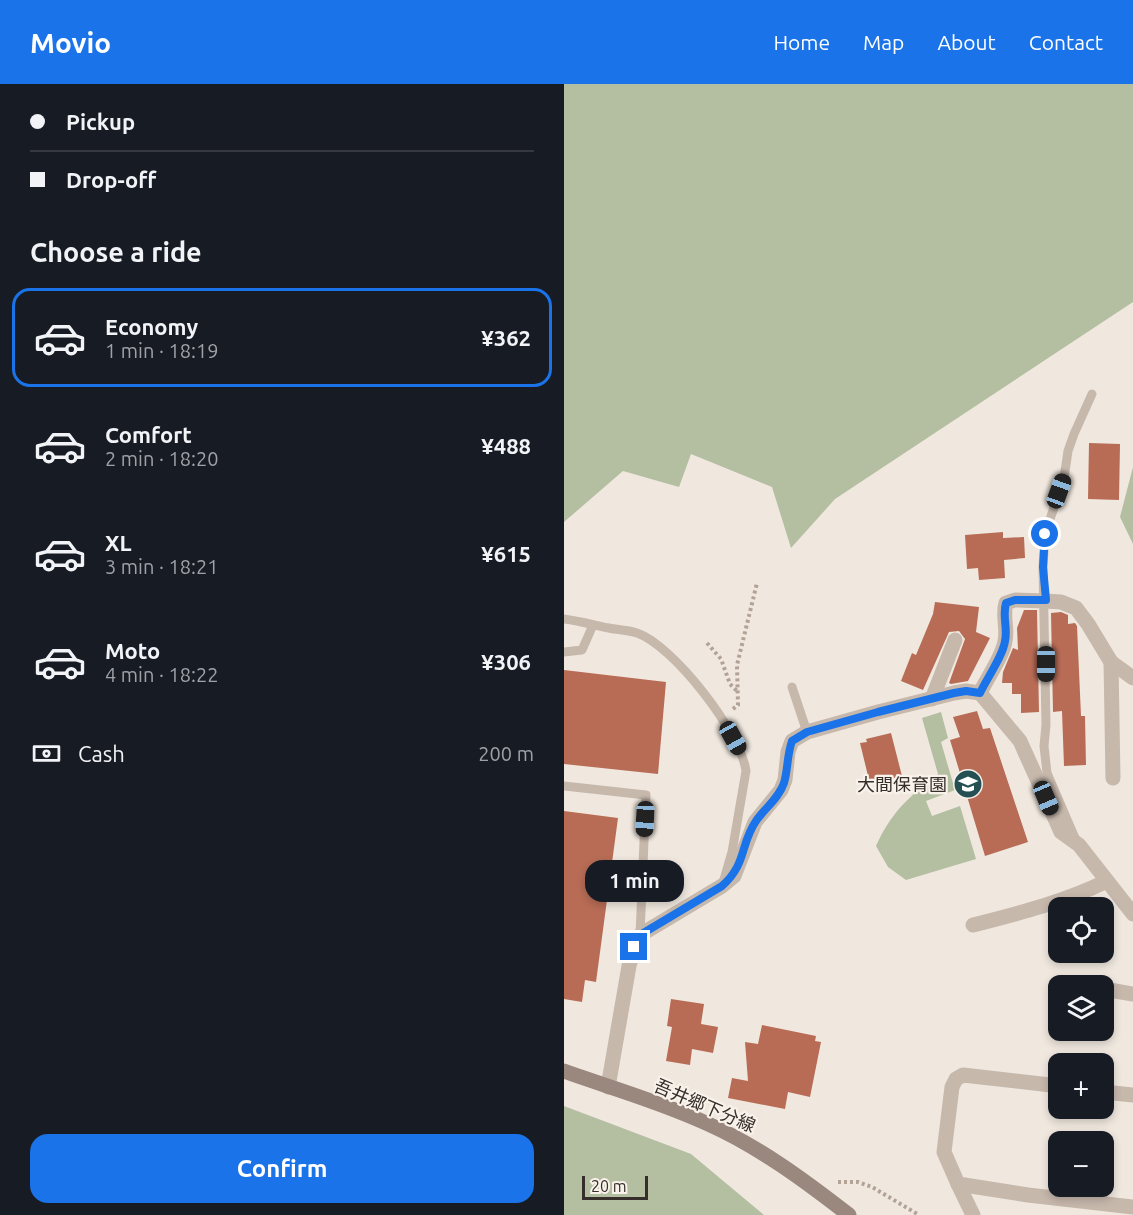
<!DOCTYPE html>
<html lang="en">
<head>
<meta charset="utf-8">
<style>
  :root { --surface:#171b24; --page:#20242c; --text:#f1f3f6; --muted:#9ea1a6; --line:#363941; --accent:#1a73e8 }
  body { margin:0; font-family:Ubuntu,"Noto Sans JP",sans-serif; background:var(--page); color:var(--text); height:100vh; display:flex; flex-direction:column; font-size:22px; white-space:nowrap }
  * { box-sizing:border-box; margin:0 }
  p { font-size:20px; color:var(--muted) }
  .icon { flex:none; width:33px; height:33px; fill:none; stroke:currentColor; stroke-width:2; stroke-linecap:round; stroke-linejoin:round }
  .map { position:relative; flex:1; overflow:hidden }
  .sheet { display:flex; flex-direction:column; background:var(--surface); width:564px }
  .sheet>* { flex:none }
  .guide { display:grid; align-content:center; height:132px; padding:0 30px; background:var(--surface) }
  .buttons { position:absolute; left:484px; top:813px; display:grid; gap:12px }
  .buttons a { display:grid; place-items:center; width:66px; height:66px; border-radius:12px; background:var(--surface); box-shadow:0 3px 9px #0003; font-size:30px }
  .scale { position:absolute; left:18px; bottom:15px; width:66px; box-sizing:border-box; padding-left:6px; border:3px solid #362e2a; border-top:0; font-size:16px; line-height:21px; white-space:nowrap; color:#362e2a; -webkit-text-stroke:4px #f8f2eb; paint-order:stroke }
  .end { position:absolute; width:27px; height:27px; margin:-14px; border:8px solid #1a73e8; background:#fff; box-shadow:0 0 0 3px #fff }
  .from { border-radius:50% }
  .bubble { position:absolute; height:42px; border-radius:18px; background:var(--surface); box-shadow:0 3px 9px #0003; font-size:20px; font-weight:700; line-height:42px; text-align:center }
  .car { position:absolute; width:18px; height:36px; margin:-18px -9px; border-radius:8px; box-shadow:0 0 4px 2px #0007; background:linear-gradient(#222 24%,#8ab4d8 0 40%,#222 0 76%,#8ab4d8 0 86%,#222 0) }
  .guide b { display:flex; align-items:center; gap:21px; height:57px; font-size:22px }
  .guide b+b { border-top:2px solid var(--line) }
  .guide i { width:15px; height:15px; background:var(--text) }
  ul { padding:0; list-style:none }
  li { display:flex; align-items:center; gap:18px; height:99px; margin:0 12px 9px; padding:0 18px; border:3px solid transparent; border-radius:18px }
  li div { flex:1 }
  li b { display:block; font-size:22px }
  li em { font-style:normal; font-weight:700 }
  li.active { border-color:var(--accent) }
  li>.icon { width:54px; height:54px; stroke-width:1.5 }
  h2 { padding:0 30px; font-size:27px; line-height:72px }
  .pay { display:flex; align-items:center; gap:15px; height:66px; padding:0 30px; font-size:22px }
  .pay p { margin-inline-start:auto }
  .cta { display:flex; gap:12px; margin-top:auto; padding:12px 30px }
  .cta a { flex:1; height:69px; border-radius:18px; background:var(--accent); color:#fff; font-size:24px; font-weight:700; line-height:69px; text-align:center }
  header { display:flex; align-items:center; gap:36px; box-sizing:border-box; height:84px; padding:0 30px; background:var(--accent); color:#fff }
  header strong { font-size:28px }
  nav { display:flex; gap:33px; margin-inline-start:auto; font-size:21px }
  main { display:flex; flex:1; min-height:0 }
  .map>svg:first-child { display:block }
  .green { fill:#b4bea1 }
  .building { fill:#b86c55 }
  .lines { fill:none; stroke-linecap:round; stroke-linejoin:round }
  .path { stroke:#b3a397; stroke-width:4; stroke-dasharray:3 3; stroke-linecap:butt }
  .service { stroke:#c7b8ac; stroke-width:9 }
  .minor { stroke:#c7b8ac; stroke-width:15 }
  .secondary { stroke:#9a887e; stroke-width:15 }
  .route { stroke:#1a73e8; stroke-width:8 }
  .labels { text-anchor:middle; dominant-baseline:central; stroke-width:4.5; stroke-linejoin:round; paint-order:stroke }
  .poi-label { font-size:18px; fill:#362e2a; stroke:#f8f2eb; text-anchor:end }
  .street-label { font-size:18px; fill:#362e2a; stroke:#f8f2eb }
</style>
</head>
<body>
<header>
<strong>Movio</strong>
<nav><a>Home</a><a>Map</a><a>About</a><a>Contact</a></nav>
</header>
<main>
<section class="sheet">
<div class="guide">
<b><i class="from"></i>Pickup</b>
<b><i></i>Drop-off</b>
</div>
<h2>Choose a ride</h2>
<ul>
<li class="active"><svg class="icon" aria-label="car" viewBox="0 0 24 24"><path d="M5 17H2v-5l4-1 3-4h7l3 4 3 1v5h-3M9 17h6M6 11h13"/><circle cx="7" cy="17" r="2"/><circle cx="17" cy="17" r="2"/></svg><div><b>Economy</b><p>1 min · 18:19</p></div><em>¥362</em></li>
<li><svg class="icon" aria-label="car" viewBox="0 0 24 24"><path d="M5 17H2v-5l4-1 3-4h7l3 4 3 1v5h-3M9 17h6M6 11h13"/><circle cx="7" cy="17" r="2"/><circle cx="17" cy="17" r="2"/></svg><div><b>Comfort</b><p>2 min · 18:20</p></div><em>¥488</em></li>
<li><svg class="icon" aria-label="car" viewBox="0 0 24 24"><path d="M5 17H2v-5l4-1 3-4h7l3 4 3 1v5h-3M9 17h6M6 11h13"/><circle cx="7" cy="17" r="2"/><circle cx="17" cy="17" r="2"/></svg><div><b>XL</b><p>3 min · 18:21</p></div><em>¥615</em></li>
<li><svg class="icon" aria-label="car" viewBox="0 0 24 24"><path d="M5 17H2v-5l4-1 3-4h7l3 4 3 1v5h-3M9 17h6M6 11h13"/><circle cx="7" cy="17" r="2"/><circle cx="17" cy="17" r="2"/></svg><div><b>Moto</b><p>4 min · 18:22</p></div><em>¥306</em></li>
</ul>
<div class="pay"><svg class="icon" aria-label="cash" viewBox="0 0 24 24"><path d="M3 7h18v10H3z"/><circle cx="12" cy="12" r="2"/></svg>Cash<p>200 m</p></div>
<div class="cta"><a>Confirm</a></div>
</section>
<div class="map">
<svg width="569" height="1131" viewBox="0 0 569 1131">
  <rect width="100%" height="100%" fill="#f0e8df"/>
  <g class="green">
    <path d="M0 0H569V218L271 415 227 464 208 403 127 370 115 403 59 387 0 438Z"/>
    <path d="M569 383V460L556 433Z"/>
    <path d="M377 628 384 654 377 658 391 706 362 717 368 732 396 722 412 775 342 796 324 783 312 762C328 727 345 713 374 690L358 634Z"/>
    <path d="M0 1022 127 1070 200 1131H0Z"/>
  </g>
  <g class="building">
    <path d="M525 359 556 360 555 416 524 415Z"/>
    <path d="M439 448V454L460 453 461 474 440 476 441 494 415 496 414 484 403 485 401 451Z"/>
    <path d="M371 518 415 523 412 548 426 554 404 597 387 600 385 599 401 555 395 547 385 548 359 606 337 597 348 569 352 571 369 530Z"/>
    <path d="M460 526H473L475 628 457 629V610H448V599H438L439 588 449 564 454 566 453 544Z"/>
    <path d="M497 528 504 531V540L511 539 513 542 517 632H521L522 681 500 682 498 627 489 628 487 529Z"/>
    <path d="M0 586 102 598 94 690 0 680Z"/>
    <path d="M413 627 419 645 426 644 464 758 421 772 386 656 396 653 389 633Z"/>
    <path d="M327 649 338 692 306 700 296 659 303 658 302 655Z"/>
    <path d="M0 727 54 734 32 898 21 896 18 918 0 915Z"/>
    <path d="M107 915 140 920 137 940 154 943 149 969 128 965 126 981 102 977 108 943 103 942Z"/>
    <path d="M198 941 252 952 251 957 257 958 246 1013 224 1008 221 1025 164 1014 168 994 184 997 181 958 194 960Z"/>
  </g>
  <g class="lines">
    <g class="path">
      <path d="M143 559 157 575 166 600 173 607"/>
      <path d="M169 625 174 621 173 581 193 499"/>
      <path d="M274 1098H294L308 1103 355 1131"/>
    </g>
    <g class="service">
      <path d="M0 535C15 537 30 541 45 544 54 546 64 546 73 549 109 561 177 649 182 687L168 768 159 799"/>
      <path d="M0 568 18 566 29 541"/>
      <path d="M228 603 243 648"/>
      <path d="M0 702 82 711 76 851"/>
      <path d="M511 754 483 689 480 662 482 641 479 483 481 450 500 394 504 367 510 350 528 310"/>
    </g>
    <g class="minor">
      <path d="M547 578 549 694"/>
      <path d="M416 609C423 594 439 572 441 557 444 544 438 532 442 519L451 516 481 517 497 518 512 524 524 540 547 578 569 594"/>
      <path d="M368 615 391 556"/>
      <path d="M409 841C456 829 500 818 543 797"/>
      <path d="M503 899 518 902"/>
      <path d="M540 905 569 910"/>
      <path d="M495 1002 399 991 392 995 388 1003 380 1068 394 1100 464 1111 569 1123"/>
      <path d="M44 1003 65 882 70 863 76 851 158 802 170 792 191 738 217 706 221 696 224 668 228 657 243 648 314 628 390 609 402 607 416 609 456 657 497 748 515 761 569 830"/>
      <path d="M540 1008 569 1011"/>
      <path d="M394 1100 409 1131"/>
    </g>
    <path class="secondary" d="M0 987C47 1004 97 1018 142 1039 194 1062 240 1096 285 1131"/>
  </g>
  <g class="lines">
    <path class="route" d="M70 863 76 851 158 802C183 780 176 760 192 737 201 724 215 714 220 699 224 685 223 671 228 657L243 648 314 628 390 609 402 607 416 609C423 594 439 572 441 557 444 544 438 532 442 519L451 516H482L479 483 481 450"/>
  </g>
  <defs>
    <g id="school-disc" transform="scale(1.5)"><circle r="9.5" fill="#245053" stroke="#f8f2eb"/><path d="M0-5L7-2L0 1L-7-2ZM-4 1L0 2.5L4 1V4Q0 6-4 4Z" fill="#fff"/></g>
  </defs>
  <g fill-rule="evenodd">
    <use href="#school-disc" x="404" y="700"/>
  </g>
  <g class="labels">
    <g class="poi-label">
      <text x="383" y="700">大間保育園</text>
    </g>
    <g class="street-label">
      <text transform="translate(141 1021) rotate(23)">吾井郷下分線</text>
    </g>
  </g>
</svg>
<div class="buttons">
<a><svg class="icon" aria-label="locate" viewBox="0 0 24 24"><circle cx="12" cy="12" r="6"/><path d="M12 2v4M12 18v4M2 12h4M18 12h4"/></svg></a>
<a><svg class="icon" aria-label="layers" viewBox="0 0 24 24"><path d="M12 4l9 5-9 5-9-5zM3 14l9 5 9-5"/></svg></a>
<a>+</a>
<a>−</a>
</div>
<div class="scale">20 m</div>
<i class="end from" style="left:481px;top:450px"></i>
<i class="end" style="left:70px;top:863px"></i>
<div class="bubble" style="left:21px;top:776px;width:99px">1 min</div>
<i class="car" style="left:495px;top:407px;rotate:20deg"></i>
<i class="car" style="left:482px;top:580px;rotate:180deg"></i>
<i class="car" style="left:169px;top:654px;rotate:151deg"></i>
<i class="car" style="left:482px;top:714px;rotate:157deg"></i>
<i class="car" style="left:81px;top:735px;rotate:183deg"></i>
</div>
</main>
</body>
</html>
